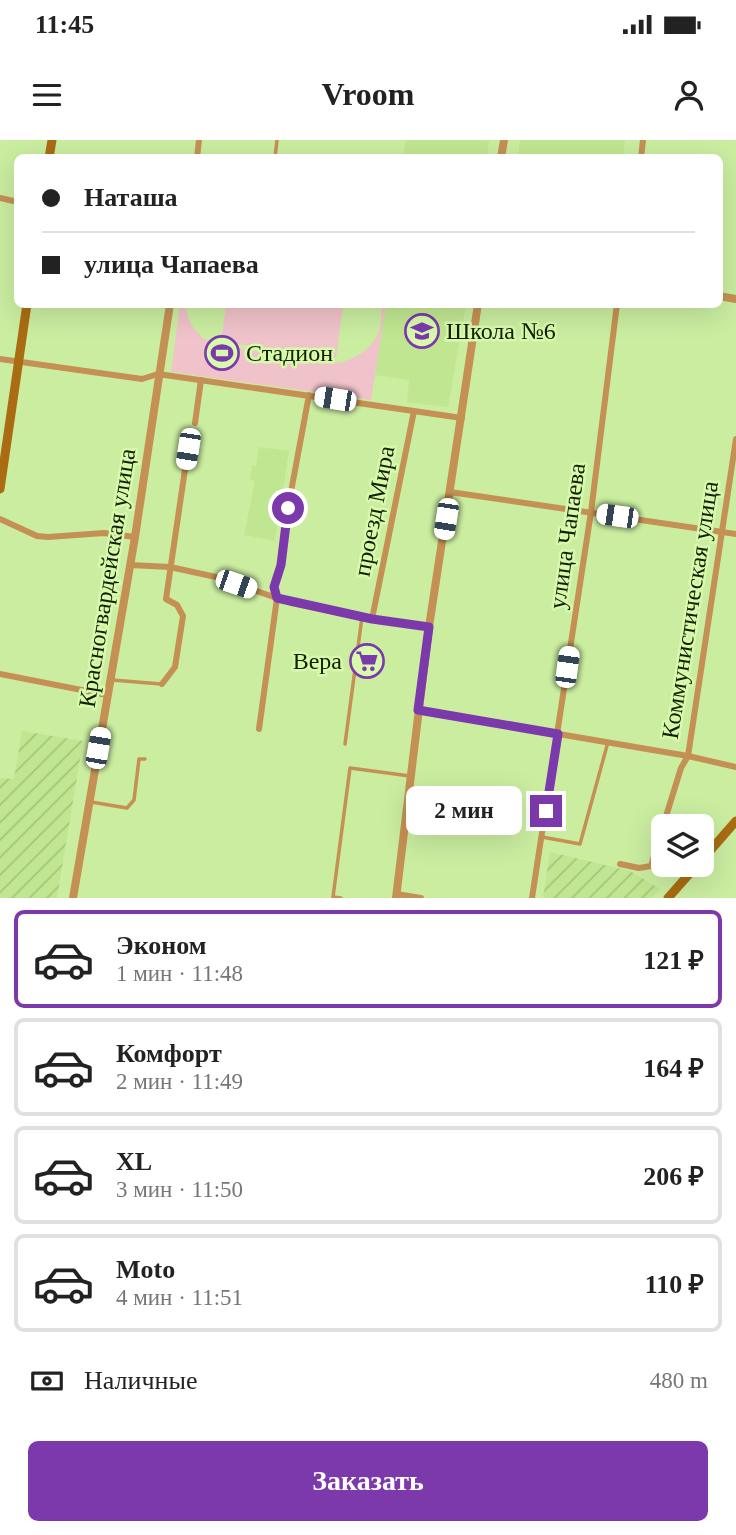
<!DOCTYPE html>
<html lang="ru">
<head>
<meta charset="utf-8">
<style>
  :root { --surface:#fff; --page:#f6f6f6; --text:#222; --muted:#767676; --line:#e0e0e0; --accent:#7c39ac }
  body { margin:0; font-family:Georgia,serif; background:var(--page); color:var(--text); height:100vh; display:flex; flex-direction:column; font-size:26px; white-space:nowrap }
  * { box-sizing:border-box; margin:0 }
  p { font-size:23px; color:var(--muted) }
  .icon { flex:none; width:38px; height:38px; fill:none; stroke:currentColor; stroke-width:2; stroke-linecap:round; stroke-linejoin:round }
  .map { position:relative; height:758px; overflow:hidden }
  .side { display:flex; flex-direction:column; background:var(--surface); flex:1 }
  .side>* { flex:none }
  .guide { position:absolute; left:14px; top:14px; width:709px; height:154px; border-radius:10px; box-shadow:0 7px 28px #0002; display:grid; align-content:center; height:154px; padding:0 28px; background:var(--surface) }
  .fabs { position:absolute; left:651px; top:674px; display:grid; gap:14px }
  .fabs a { display:grid; place-items:center; width:63px; height:63px; border-radius:10px; background:var(--surface); box-shadow:0 7px 28px #0002; font-size:35px }
  .end { position:absolute; width:32px; height:32px; margin:-16px; border:9px solid #7c39ac; background:#fff; box-shadow:0 0 0 4px #fff }
  .from { border-radius:50% }
  .bubble { position:absolute; height:49px; border-radius:10px; background:var(--surface); box-shadow:0 7px 28px #0002; font-size:23px; font-weight:700; line-height:49px; text-align:center }
  .car { position:absolute; width:21px; height:42px; margin:-21px -10px; border-radius:9px; box-shadow:0 0 5px 2px #0007; background:linear-gradient(#fff 24%,#345 0 40%,#fff 0 76%,#345 0 86%,#fff 0) }
  .guide b { display:flex; align-items:center; gap:24px; height:66px; font-size:26px }
  .guide b+b { border-top:2px solid var(--line) }
  .guide i { width:18px; height:18px; background:var(--text) }
  ul { padding:12px 0 0; list-style:none }
  li { display:flex; align-items:center; gap:21px; height:98px; margin:0 14px 10px; padding:0 14px; border:4px solid var(--line); border-radius:10px }
  li div { flex:1 }
  li b { display:block; font-size:26px }
  li em { font-style:normal; font-weight:700 }
  li.selected { border-color:var(--accent) }
  li>.icon { width:63px; height:63px; stroke-width:1.5 }
  .pay { display:flex; align-items:center; gap:18px; height:77px; padding:0 28px; font-size:26px }
  .pay p { margin-inline-start:auto }
  .action { display:flex; gap:14px; margin-top:auto; padding:14px 28px }
  .action a { flex:1; height:80px; border-radius:10px; background:var(--accent); color:#fff; font-size:28px; font-weight:700; line-height:80px; text-align:center }
  .status { display:flex; justify-content:space-between; align-items:center; height:49px; padding:0 35px; background:var(--surface); direction:ltr }
  .status svg { height:19px; fill:currentColor }
  header { display:flex; justify-content:space-between; align-items:center; height:91px; padding:0 28px; background:var(--surface); font-size:32px; font-weight:700 }
  .map>svg:first-child { display:block }
  .built { fill:#c0e691 }
  .industrial { fill:url(#industrial-furrows) }
  .pitch { fill:#f0c2c9 }
  .lines { fill:none; stroke-linecap:round; stroke-linejoin:round }
  .service { stroke:#c59053; stroke-width:3.5 }
  .minor { stroke:#c59053; stroke-width:6 }
  .tertiary { stroke:#c59053; stroke-width:8 }
  .secondary { stroke:#aa6c13; stroke-width:9 }
  .route { stroke:#7c39ac; stroke-width:9 }
  .labels { text-anchor:middle; dominant-baseline:central; stroke-width:5; stroke-linejoin:round; paint-order:stroke }
  .poi-label { font-size:24px; fill:#141f02; stroke:#d7faac; text-anchor:start }
  .street-label { font-size:24px; fill:#141f02; stroke:#d7faac }
</style>
</head>
<body>
<div class="status"><b>11:45</b><svg viewBox="0 0 49 12"><path d="M0 12V9h3v3zM5 12V6h3v6zM10 12V3h3v9zM15 12V0h3v12zM26 1h20v11H26zM47 4h2v5h-2z"/></svg></div>
<header><svg class="icon" aria-label="menu" viewBox="0 0 24 24"><path d="M4 6h16M4 12h16M4 18h16"/></svg>Vroom<svg class="icon" aria-label="person" viewBox="0 0 24 24"><circle cx="12" cy="8" r="4"/><path d="M4 21q1-7 8-7t8 7"/></svg></header>
<div class="map">
<svg width="736" height="758" viewBox="0 0 736 758">
  <defs>
    <pattern id="industrial-furrows" width="10" height="10" patternUnits="userSpaceOnUse" patternTransform="scale(1.75)"><rect width="10" height="10" fill="#c0e691"/><path d="M-1 1l2-2M0 10L10 0M9 11l2-2" fill="none" stroke="#a4c57b"/></pattern>
  </defs>
  <rect width="100%" height="100%" fill="#caeda0"/>
  <g class="built">
    <path d="M406 0H482L489 1 487 17H403Z"/>
    <path d="M520 0H625L623 17H518Z"/>
    <path d="M386 165H466L448 267 407 262 409 240 375 235Z"/>
    <path d="M259 307 289 311 275 401 244 395 255 341 250 340 252 326H256Z"/>
  </g>
  <g class="industrial">
    <path d="M22 591 83 601 57 758H0V638L14 639Z"/>
    <path d="M550 712 630 731 660 749 652 758H543Z"/>
  </g>
  <g class="pitch">
    <path d="M180 165H185C188 185 199 199 219 206L339 223C367 216 387 195 380 165H386L371 260 171 232Z"/>
    <path d="M226 165H343L336 218 221 202Z"/>
  </g>
  <g class="lines">
    <g class="service">
      <path d="M275 18 277 0"/>
      <path d="M112 540 161 544"/>
      <path d="M345 604 362 477"/>
      <path d="M91 662 127 668 134 660 139 619H145"/>
      <path d="M542 697 580 704 608 602"/>
      <path d="M341 758 333 757 350 628 410 636"/>
    </g>
    <g class="minor">
      <path d="M197 18 199 0"/>
      <path d="M641 18 643 0"/>
      <path d="M0 58 18 62"/>
      <path d="M0 219 142 239 158 234 462 278"/>
      <path d="M195 283 201 240"/>
      <path d="M450 352 736 394"/>
      <path d="M0 379 37 396 48 397 104 393 135 397"/>
      <path d="M130 425 170 427 216 437 291 463 372 479 429 487"/>
      <path d="M372 479 414 271"/>
      <path d="M0 534 107 555"/>
      <path d="M162 544 175 527 183 476 177 465 166 459 188 309"/>
      <path d="M418 570 688 616 736 627"/>
      <path d="M259 589 277 458 274 447 281 425 288 368 309 255"/>
      <path d="M663 686 681 628 688 616 736 299"/>
      <path d="M620 724 639 728 651 726 663 686"/>
      <path d="M396 754 421 758"/>
      <path d="M532 758 591 372 617 164"/>
    </g>
    <g class="tertiary">
      <path d="M501 18 504 0"/>
      <path d="M719 156 736 159"/>
      <path d="M73 758 135 397 170 164"/>
      <path d="M396 758 429 487 478 164"/>
    </g>
    <g class="secondary">
      <path d="M49 18 52 0"/>
      <path d="M0 349 27 164"/>
      <path d="M702 720 736 681"/>
      <path d="M668 758 698 724"/>
    </g>
  </g>
  <g class="lines">
    <path class="route" d="M288 368 281 425 274 447 277 458 372 479 429 487 418 570 558 594 546 671"/>
  </g>
  <defs>
    <g id="school-ring" transform="scale(1.75)"><circle r="9.5" fill="#d7faac" stroke="#7c39ac" stroke-width="1.5"/><path d="M0-5L7-2L0 1L-7-2ZM-4 1L0 2.5L4 1V4Q0 6-4 4Z" fill="#7c39ac"/></g>
    <g id="stadium-ring" transform="scale(1.75)"><circle r="9.5" fill="#d7faac" stroke="#7c39ac" stroke-width="1.5"/><path d="M0-5a6.5 5 0 1 0 0 10a6.5 5 0 1 0 0-10ZM-3.5-1.8h7v3.6h-7Z" fill="#7c39ac"/></g>
    <g id="supermarket-ring" transform="scale(1.75)"><circle r="9.5" fill="#d7faac" stroke="#7c39ac" stroke-width="1.5"/><path d="M-6-5.5h2.5l.6 2H6L4.5 2H-2.5L-4.4-4H-6ZM-1.5 3.2a1.3 1.3 0 1 0 .1 0ZM3 3.2a1.3 1.3 0 1 0 .1 0Z" fill="#7c39ac"/></g>
  </defs>
  <g fill-rule="evenodd">
    <use href="#school-ring" x="422" y="191"/>
    <use href="#stadium-ring" x="222" y="213"/>
    <use href="#supermarket-ring" x="367" y="521"/>
  </g>
  <g class="labels">
    <g class="poi-label">
      <text x="446" y="191">Школа №6</text>
      <text x="246" y="213">Стадион</text>
      <text x="342" y="521" text-anchor="end">Вера</text>
    </g>
    <g class="street-label">
      <text transform="translate(374 371) rotate(-79)">проезд Мира</text>
      <text transform="translate(567 396) rotate(-82)">улица Чапаева</text>
      <text transform="translate(107 438) rotate(-81)">Красногвардейская улица</text>
      <text transform="translate(690 470) rotate(-81)">Коммунистическая улица</text>
    </g>
  </g>
</svg>
<div class="fabs">
<a><svg class="icon" aria-label="layers" viewBox="0 0 24 24"><path d="M12 4l9 5-9 5-9-5zM3 14l9 5 9-5"/></svg></a>
</div>
<i class="end from" style="left:288px;top:368px"></i>
<i class="end" style="left:546px;top:671px"></i>
<div class="bubble" style="left:406px;top:646px;width:116px">2 мин</div>
<i class="car" style="left:335px;top:259px;rotate:279deg"></i>
<i class="car" style="left:188px;top:309px;rotate:189deg"></i>
<i class="car" style="left:617px;top:376px;rotate:278deg"></i>
<i class="car" style="left:446px;top:379px;rotate:189deg"></i>
<i class="car" style="left:236px;top:444px;rotate:109deg"></i>
<i class="car" style="left:567px;top:527px;rotate:8deg"></i>
<i class="car" style="left:98px;top:608px;rotate:10deg"></i>
<div class="guide">
<b><i class="from"></i>Наташа</b>
<b><i></i>улица Чапаева</b>
</div>
</div>
<section class="side">
<ul>
<li class="selected"><svg class="icon" aria-label="car" viewBox="0 0 24 24"><path d="M5 17H2v-5l4-1 3-4h7l3 4 3 1v5h-3M9 17h6M6 11h13"/><circle cx="7" cy="17" r="2"/><circle cx="17" cy="17" r="2"/></svg><div><b>Эконом</b><p>1 мин · 11:48</p></div><em>121 ₽</em></li>
<li><svg class="icon" aria-label="car" viewBox="0 0 24 24"><path d="M5 17H2v-5l4-1 3-4h7l3 4 3 1v5h-3M9 17h6M6 11h13"/><circle cx="7" cy="17" r="2"/><circle cx="17" cy="17" r="2"/></svg><div><b>Комфорт</b><p>2 мин · 11:49</p></div><em>164 ₽</em></li>
<li><svg class="icon" aria-label="car" viewBox="0 0 24 24"><path d="M5 17H2v-5l4-1 3-4h7l3 4 3 1v5h-3M9 17h6M6 11h13"/><circle cx="7" cy="17" r="2"/><circle cx="17" cy="17" r="2"/></svg><div><b>XL</b><p>3 мин · 11:50</p></div><em>206 ₽</em></li>
<li><svg class="icon" aria-label="car" viewBox="0 0 24 24"><path d="M5 17H2v-5l4-1 3-4h7l3 4 3 1v5h-3M9 17h6M6 11h13"/><circle cx="7" cy="17" r="2"/><circle cx="17" cy="17" r="2"/></svg><div><b>Moto</b><p>4 мин · 11:51</p></div><em>110 ₽</em></li>
</ul>
<div class="pay"><svg class="icon" aria-label="cash" viewBox="0 0 24 24"><path d="M3 7h18v10H3z"/><circle cx="12" cy="12" r="2"/></svg>Наличные<p>480 m</p></div>
<div class="action"><a>Заказать</a></div>
</section>
</body>
</html>
